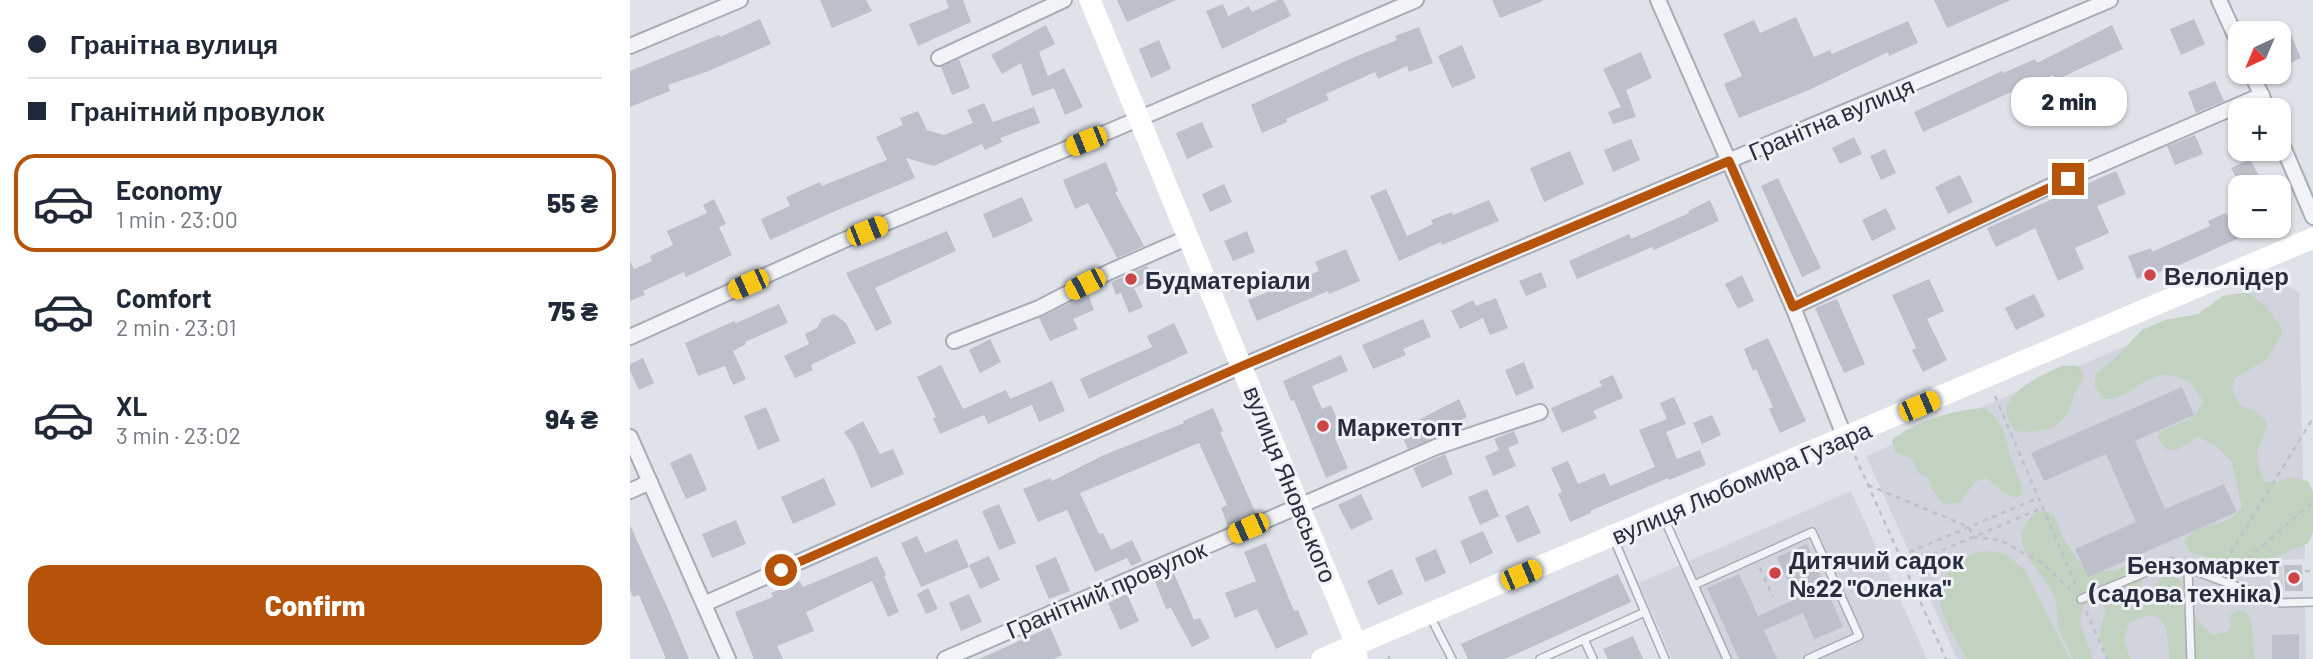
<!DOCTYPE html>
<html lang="en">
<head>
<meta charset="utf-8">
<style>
  :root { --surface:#fff; --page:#f6f6f7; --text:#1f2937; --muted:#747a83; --line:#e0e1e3; --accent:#b45309 }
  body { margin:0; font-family:Barlow,sans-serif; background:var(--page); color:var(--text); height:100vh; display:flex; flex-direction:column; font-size:26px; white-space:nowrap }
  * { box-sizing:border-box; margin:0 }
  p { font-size:23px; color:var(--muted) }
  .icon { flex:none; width:38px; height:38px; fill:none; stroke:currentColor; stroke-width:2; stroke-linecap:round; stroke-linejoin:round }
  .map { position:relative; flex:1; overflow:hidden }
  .side { display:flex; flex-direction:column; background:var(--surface); width:630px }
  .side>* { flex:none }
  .top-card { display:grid; align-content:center; height:154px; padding:0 28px; background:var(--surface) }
  .needle { width:46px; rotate:224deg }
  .controls { position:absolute; left:1598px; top:21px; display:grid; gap:14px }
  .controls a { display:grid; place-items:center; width:63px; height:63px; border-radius:14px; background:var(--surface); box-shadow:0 2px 5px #0004; font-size:35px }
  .end { position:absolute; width:32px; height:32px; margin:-16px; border:9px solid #b45309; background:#fff; box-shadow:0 0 0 4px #fff }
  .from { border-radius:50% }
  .bubble { position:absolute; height:49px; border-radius:21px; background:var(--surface); box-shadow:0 2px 5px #0004; font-size:23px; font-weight:800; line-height:49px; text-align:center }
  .car { position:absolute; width:21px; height:42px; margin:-21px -10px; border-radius:9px; box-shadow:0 0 5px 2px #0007; background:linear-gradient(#f5c518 24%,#345 0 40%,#f5c518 0 76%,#345 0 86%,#f5c518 0) }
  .top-card b { display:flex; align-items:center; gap:24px; height:66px; font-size:26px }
  .top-card b+b { border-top:2px solid var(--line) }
  .top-card i { width:18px; height:18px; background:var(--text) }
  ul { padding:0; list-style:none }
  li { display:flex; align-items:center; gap:21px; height:98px; margin:0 14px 10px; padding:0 14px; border:4px solid transparent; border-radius:21px }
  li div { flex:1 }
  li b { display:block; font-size:26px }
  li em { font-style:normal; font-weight:800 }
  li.current { border-color:var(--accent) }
  li>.icon { width:63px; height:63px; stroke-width:1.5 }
  .action { display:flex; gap:14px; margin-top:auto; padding:14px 28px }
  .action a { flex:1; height:80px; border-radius:21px; background:var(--accent); color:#fff; font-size:28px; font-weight:800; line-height:80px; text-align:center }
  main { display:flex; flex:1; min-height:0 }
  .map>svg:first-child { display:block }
  .built { fill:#d1d4dd }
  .green { fill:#c2d2c0 }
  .building { fill:#bdc0cb }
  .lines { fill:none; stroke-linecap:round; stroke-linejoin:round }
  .lane-casing { stroke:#a8acb6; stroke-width:10 }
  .street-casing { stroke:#a8acb6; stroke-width:18 }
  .path { stroke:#bdc0c7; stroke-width:2.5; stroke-dasharray:5 5; stroke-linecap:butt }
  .lane { stroke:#f2f3f7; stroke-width:7 }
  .street { stroke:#f2f3f7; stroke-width:14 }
  .secondary { stroke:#fff; stroke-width:21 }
  .route { stroke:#b45309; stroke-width:9 }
  .poi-dot { fill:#cd4446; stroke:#eff1f6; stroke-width:2.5 }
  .labels { text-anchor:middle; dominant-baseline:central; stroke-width:6; stroke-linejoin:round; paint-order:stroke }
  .street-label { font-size:24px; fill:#282d40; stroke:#eff1f6 }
  .poi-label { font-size:24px; font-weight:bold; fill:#282d40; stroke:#eff1f6; text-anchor:start }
</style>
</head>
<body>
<main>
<section class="side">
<div class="top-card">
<b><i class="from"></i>Гранітна вулиця</b>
<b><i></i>Гранітний провулок</b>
</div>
<ul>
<li class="current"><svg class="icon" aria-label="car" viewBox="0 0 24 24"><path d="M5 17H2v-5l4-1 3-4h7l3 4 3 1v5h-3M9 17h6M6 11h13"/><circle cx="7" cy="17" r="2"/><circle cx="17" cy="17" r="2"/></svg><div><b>Economy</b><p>1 min · 23:00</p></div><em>55 ₴</em></li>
<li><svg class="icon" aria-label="car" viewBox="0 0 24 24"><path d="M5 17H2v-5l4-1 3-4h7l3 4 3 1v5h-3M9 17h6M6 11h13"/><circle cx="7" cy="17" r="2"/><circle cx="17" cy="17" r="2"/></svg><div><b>Comfort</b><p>2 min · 23:01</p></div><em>75 ₴</em></li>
<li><svg class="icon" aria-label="car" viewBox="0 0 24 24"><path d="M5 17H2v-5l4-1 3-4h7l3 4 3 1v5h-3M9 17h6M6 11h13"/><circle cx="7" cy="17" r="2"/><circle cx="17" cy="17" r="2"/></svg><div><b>XL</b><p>3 min · 23:02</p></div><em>94 ₴</em></li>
</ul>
<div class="action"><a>Confirm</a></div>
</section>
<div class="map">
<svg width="1683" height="659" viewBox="0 0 1683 659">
  <rect width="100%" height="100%" fill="#dfe2e8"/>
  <g class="built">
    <path d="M1649 281 1669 292 1675 559 1653 560 1654 597H1675L1676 659H1327L1236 456Z"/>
    <path d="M1221 491 1297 659H1042L1009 583Z"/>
  </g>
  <g class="green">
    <path d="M1617 292C1634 303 1644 314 1653 332L1637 359 1604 379 1602 391 1611 406 1626 411 1638 423C1629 453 1621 447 1634 481L1646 483 1659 477 1678 481 1683 491V533L1678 543 1648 556 1640 565 1588 560 1560 552 1554 543C1563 525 1582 527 1599 519 1604 517 1608 512 1612 508L1602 462 1586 446 1568 437 1547 450H1537L1527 438 1531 431C1550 422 1564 423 1573 401 1563 385 1558 377 1539 375 1515 373 1497 401 1473 399L1464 385 1467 373 1484 359 1512 330 1535 320 1568 314 1593 296Z"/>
    <path d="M1432 366H1447L1454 374C1452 385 1449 385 1444 394 1442 399 1442 405 1439 410 1428 432 1408 433 1385 431 1383 427 1378 421 1377 416 1371 392 1414 374 1432 366Z"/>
    <path d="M1354 408C1376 423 1374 438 1382 461 1386 473 1391 481 1393 493L1386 498 1376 494 1356 478 1344 482 1330 503 1314 504 1302 490 1298 477 1288 473 1282 459 1265 452 1262 440C1288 420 1323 410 1354 408Z"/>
    <path d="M1407 511 1418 512 1425 517 1433 538 1457 572 1487 570 1507 558H1513L1518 563 1517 573 1503 600 1506 607 1511 608C1520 599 1518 590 1529 580 1540 571 1555 580 1560 592 1562 597 1560 604 1562 609 1565 620 1575 628 1583 635L1596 632 1601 627 1600 615 1607 610 1614 611 1621 619 1625 659H1539C1539 628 1534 602 1498 624L1494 639 1500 659H1477L1469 635 1475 610 1471 598 1462 600 1453 606 1450 623 1463 659H1443C1439 649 1433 639 1429 629 1426 618 1428 605 1424 596 1410 566 1370 542 1407 511Z"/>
    <path d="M1357 551 1376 554 1395 570 1440 659H1337C1323 633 1296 600 1318 572 1327 559 1342 553 1357 551Z"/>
  </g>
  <g class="building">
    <path d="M190 0H236L242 11 202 28Z"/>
    <path d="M316 0H333L341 22 288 46 279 24 319 8Z"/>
    <path d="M487 0H546L497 22Z"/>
    <path d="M648 0H653L661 16 592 49 576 11 593 4 598 16 619 6 622 12Z"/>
    <path d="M862 0H912L913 1 870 18Z"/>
    <path d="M1304 0H1381L1317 28Z"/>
    <path d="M1166 17 1184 57 1200 50 1202 54 1278 21 1288 43 1259 56 1258 52 1179 90 1109 118 1094 84 1112 76 1093 34 1124 20 1130 33Z"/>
    <path d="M130 19 141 44 76 72 38 85 40 91 0 107V71L89 35 90 37Z"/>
    <path d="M1564 19 1575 44 1551 55 1540 29Z"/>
    <path d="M416 25 425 44 409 52 418 76 434 68 453 107 435 115 424 88 402 96 391 63 372 74 361 55Z"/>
    <path d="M1482 25 1493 49 1426 80 1423 75 1390 88 1293 132 1284 112 1372 71 1373 73 1405 59 1407 63Z"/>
    <path d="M789 27 803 63 779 72 777 66 748 79 745 72 696 94 699 100 656 119 657 122 632 133 621 105 722 58 767 40 765 36Z"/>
    <path d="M1660 33 1671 58 1648 68V38Z"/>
    <path d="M529 40 541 69 521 78 509 49Z"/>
    <path d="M832 45 846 78 822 88 808 56Z"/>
    <path d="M1011 52 1022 78 996 90 1006 117 983 124 978 112 991 107 973 69Z"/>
    <path d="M329 59 340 88 322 95 311 67Z"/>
    <path d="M1585 81 1594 101 1566 113 1558 92Z"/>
    <path d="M354 103 363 122 404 107 410 123 370 138 372 142 355 150 352 144 304 166 276 158 285 178 203 212 140 240 131 219 160 206 156 197 190 182 192 186 257 160 246 137 273 125 270 118 288 111 297 130 314 135 343 123 337 110Z"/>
    <path d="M572 122 583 147 557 159 546 133Z"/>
    <path d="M1565 135 1573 154 1545 165 1537 146Z"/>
    <path d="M1224 137 1232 154 1210 164 1202 148Z"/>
    <path d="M1001 139 1010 160 983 172 974 150Z"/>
    <path d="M1255 149 1266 173 1251 180 1240 156Z"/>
    <path d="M940 151 954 184 914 202 900 168Z"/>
    <path d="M1620 159 1630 178 1611 187 1601 168Z"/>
    <path d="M476 162 488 191 485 192 514 246 487 258 458 203 445 209 433 180Z"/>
    <path d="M1486 171 1496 194 1467 206 1479 233 1445 248 1454 269 1428 281 1405 228 1366 247 1357 228Z"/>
    <path d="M1330 175 1343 202 1318 214 1305 187Z"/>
    <path d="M1148 178 1191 268 1172 277 1131 186Z"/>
    <path d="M594 184 602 202 580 212 572 194Z"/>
    <path d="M756 189 777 236 803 224 801 220 822 212 823 215 859 200 869 221 812 245 811 242 769 261 740 196Z"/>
    <path d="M392 197 403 221 363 238 353 214Z"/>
    <path d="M84 199 96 224 89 227 102 255 56 277 54 272 13 291 15 295 0 301V261L4 269 22 261 20 256 43 245 37 231 77 213 73 205Z"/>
    <path d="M1080 200 1089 221 1024 250 1022 247 947 279 939 261 999 234 1001 239 1059 213 1058 211Z"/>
    <path d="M1256 208 1266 229 1242 241 1232 220Z"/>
    <path d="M1596 213 1602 226H1636L1547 266 1507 279 1498 256 1521 248 1522 252 1580 226 1578 221Z"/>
    <path d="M317 231 326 251 245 288 262 323 246 331 216 273Z"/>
    <path d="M617 231 625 252 603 261 594 241Z"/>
    <path d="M716 249 730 281 699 294 698 291 627 321 618 300 689 271 685 262Z"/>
    <path d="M517 266 523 280 504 288 513 307 499 313 491 293 486 295 481 282Z"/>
    <path d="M911 272 917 287 896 296 889 281Z"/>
    <path d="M1112 275 1124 301 1108 309 1095 284Z"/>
    <path d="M1299 279 1314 311 1297 319 1317 360 1293 372 1282 350 1286 348 1262 295Z"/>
    <path d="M458 294 464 310 443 319 448 329 420 341 409 318Z"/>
    <path d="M1404 294 1415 316 1386 330 1375 308Z"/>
    <path d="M866 298 878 328 860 335 853 318 830 329 821 311 843 300 846 306Z"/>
    <path d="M1207 299 1235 364 1214 373 1185 308Z"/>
    <path d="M149 304 158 323 115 342 116 344 103 351 116 379 103 385 95 366 68 376 55 343 104 321 106 323Z"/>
    <path d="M204 314 216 323 226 343 181 365 183 370 165 378 154 356 179 344 175 334 187 328 192 319Z"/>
    <path d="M793 319 801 337 773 349 776 355 743 369 732 345Z"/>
    <path d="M544 323 558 353 459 399 450 379 522 347 517 336Z"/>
    <path d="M1138 338 1176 421 1150 433 1139 409 1143 407 1126 369 1123 371 1114 349Z"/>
    <path d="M360 339 371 362 350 373 339 350Z"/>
    <path d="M711 355 718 371 682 386 692 409 701 405 714 434 705 438 718 468 696 478 664 400 661 401 653 381Z"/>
    <path d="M13 358 24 383 9 390 0 371V364Z"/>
    <path d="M894 362 904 388 886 396 875 370Z"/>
    <path d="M311 365 333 409 376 390 380 399 422 381 435 411 409 422 402 405 358 424 354 415 310 434 303 418 306 417 287 377Z"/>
    <path d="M983 375 993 398 963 411 967 418 932 433 921 408 972 386 969 381Z"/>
    <path d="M1552 387 1564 415 1505 441 1535 509 1594 484 1607 512 1458 577 1445 549 1506 522 1476 454 1414 481 1401 453Z"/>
    <path d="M1044 397 1056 424 1036 432 1047 459 1070 450 1076 465 1039 480 1038 478 960 511 961 513 940 522 928 494 932 492 921 468 938 461 948 484 975 473 980 486 1025 467 1009 430 1037 419 1030 403Z"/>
    <path d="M829 399 837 417 805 433 807 437 778 449 769 430Z"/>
    <path d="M136 407 150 441 128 450 114 416Z"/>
    <path d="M583 408 593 431 590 432 626 514 598 526 591 508 597 505 569 443 450 493 469 534 473 533 481 550 502 540 512 561 501 566 497 558 465 572 437 510 408 522 393 489 420 478 422 481 474 455 554 423 553 421Z"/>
    <path d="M1082 415 1091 435 1072 444 1063 423Z"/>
    <path d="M233 421 250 454 263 449 274 474 241 488 223 445 214 432Z"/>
    <path d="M884 431 889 443 878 448 886 466 863 476 855 456 869 450 864 439Z"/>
    <path d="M61 453 77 490 56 499 40 463Z"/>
    <path d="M815 454 823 474 792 488 783 468Z"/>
    <path d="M194 478 206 505 163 524 151 497Z"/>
    <path d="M857 489 869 516 850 525 838 497Z"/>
    <path d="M731 494 743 519 721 530 708 505Z"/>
    <path d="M369 504 386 543 369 550 352 511Z"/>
    <path d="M898 505 911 533 887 543 875 516Z"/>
    <path d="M106 520 116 544 82 558 72 534Z"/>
    <path d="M0 525 38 609 59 659H36L9 595 3 597 0 589Z"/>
    <path d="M853 531 863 553 840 564 830 541Z"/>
    <path d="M287 536 295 553 327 539 339 567 291 587 271 543Z"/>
    <path d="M636 543 664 611 668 610 678 634 646 649 627 609 605 618 595 593 626 581 614 552Z"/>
    <path d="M1177 544 1213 627 1184 639 1173 613 1134 630 1147 659H1109L1077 588 1109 574 1128 616 1166 599 1147 557Z"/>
    <path d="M806 549 816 573 795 582 785 558Z"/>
    <path d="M247 556 256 575 254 576 269 612 258 617 242 581 176 612 184 631 147 646 153 659H124L105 612 143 597 141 593 170 581 173 587Z"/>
    <path d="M359 556 370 580 350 589 339 565Z"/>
    <path d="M426 557 440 591 419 599 405 566Z"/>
    <path d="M1654 565H1672L1673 591H1655Z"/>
    <path d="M762 569 773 594 748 605 737 581Z"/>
    <path d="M543 571 564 620 570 618 580 638 562 647 541 608 536 609 524 579Z"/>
    <path d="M988 574 1001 602 875 659H838L831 644Z"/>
    <path d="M298 588 308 609 296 614 287 594Z"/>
    <path d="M339 594 352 622 331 631 319 603Z"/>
    <path d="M497 594 509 621 490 630 478 603Z"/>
    <path d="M420 627 432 655 423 659H349Z"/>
    <path d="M1669 634V659H1642V635Z"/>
    <path d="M1003 636 1013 659H978L973 649Z"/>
  </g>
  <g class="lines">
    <g class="lane-casing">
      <g id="lane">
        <path d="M1033 516 1097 659"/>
        <path d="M983 537 1035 659"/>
        <path d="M1558 569 1561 659"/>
        <path d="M1064 585 1182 532 1229 636 1178 659"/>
        <path d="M1451 599 1541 562 1651 603 1683 602"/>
        <path d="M800 616 822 659"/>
        <path d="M954 639 963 659"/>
        <path d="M910 659 1015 612"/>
      </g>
    </g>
    <g class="street-casing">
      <g id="street">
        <path d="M1028 0 1163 307 1215 438"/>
        <path d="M1589 0 1610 46"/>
        <path d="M0 46 110 0"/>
        <path d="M309 58 434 0"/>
        <path d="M1621 72 1638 110"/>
        <path d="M1648 135 1683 217"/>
        <path d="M1163 307 1414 189 1632 95"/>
        <path d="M0 337 212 241 480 131 786 0"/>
        <path d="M324 341 409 308 479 272 559 237"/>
        <path d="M0 437 98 659"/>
        <path d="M0 491 20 482"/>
        <path d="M74 604 612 366 1480 0"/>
        <path d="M315 659 806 447 910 412"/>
      </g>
    </g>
    <g class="path">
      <path d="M1365 396 1447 588"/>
      <path d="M1225 456 1316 659"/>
      <path d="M1238 485 1339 527 1343 537 1370 540 1412 563 1443 592"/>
      <path d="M1270 556 1408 498"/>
      <path d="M1275 566 1412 508"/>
      <path d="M1130 568 1143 597"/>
      <path d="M1590 570 1683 418"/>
      <path d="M1675 571H1683"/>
      <path d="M1602 572 1683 502"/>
      <path d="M1456 611 1477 659"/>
      <path d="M759 656V659"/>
    </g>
    <use href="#lane" class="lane"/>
    <use href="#street" class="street"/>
    <g class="secondary">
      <path d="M460 0 717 622 726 644 727 657"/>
      <path d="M692 659 1683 238"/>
    </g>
  </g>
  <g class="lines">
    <path class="route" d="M151 570 612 366 1099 161 1163 307 1438 179"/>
  </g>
  <g class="poi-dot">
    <circle cx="1520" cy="275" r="7"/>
    <circle cx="501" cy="279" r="7"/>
    <circle cx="693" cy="426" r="7"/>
    <circle cx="1145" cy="573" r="7"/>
    <circle cx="1664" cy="578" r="7"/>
  </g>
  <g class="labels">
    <g class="street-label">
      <text transform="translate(1201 118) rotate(-23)">Гранітна вулиця</text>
      <text transform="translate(1111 482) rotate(-23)">вулиця Любомира Гузара</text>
      <text transform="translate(661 484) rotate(68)">вулиця Яновського</text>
      <text transform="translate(476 589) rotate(-23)">Гранітний провулок</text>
    </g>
    <g class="poi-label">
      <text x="1534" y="275">Велолідер</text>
      <text x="515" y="279">Будматеріали</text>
      <text x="707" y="426">Маркетопт</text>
      <text x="1159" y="559">Дитячий садок<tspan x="1159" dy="28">№22 "Оленка"</tspan></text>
      <text x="1650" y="564" text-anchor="end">Бензомаркет<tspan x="1650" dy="28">(садова техніка)</tspan></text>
    </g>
  </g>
</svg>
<div class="controls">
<a><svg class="needle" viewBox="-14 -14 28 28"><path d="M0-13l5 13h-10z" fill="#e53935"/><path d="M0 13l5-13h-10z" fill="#747a83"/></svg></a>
<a>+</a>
<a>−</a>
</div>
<i class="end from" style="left:151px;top:570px"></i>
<i class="end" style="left:1438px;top:179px"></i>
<div class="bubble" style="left:1381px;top:77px;width:116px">2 min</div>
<i class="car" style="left:456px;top:141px;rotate:248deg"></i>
<i class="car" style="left:237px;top:231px;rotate:68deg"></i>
<i class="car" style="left:118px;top:284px;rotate:246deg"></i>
<i class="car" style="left:455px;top:284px;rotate:243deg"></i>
<i class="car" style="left:1289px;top:406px;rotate:67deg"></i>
<i class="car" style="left:618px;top:528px;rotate:246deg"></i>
<i class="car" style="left:891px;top:575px;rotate:67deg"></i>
</div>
</main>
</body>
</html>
